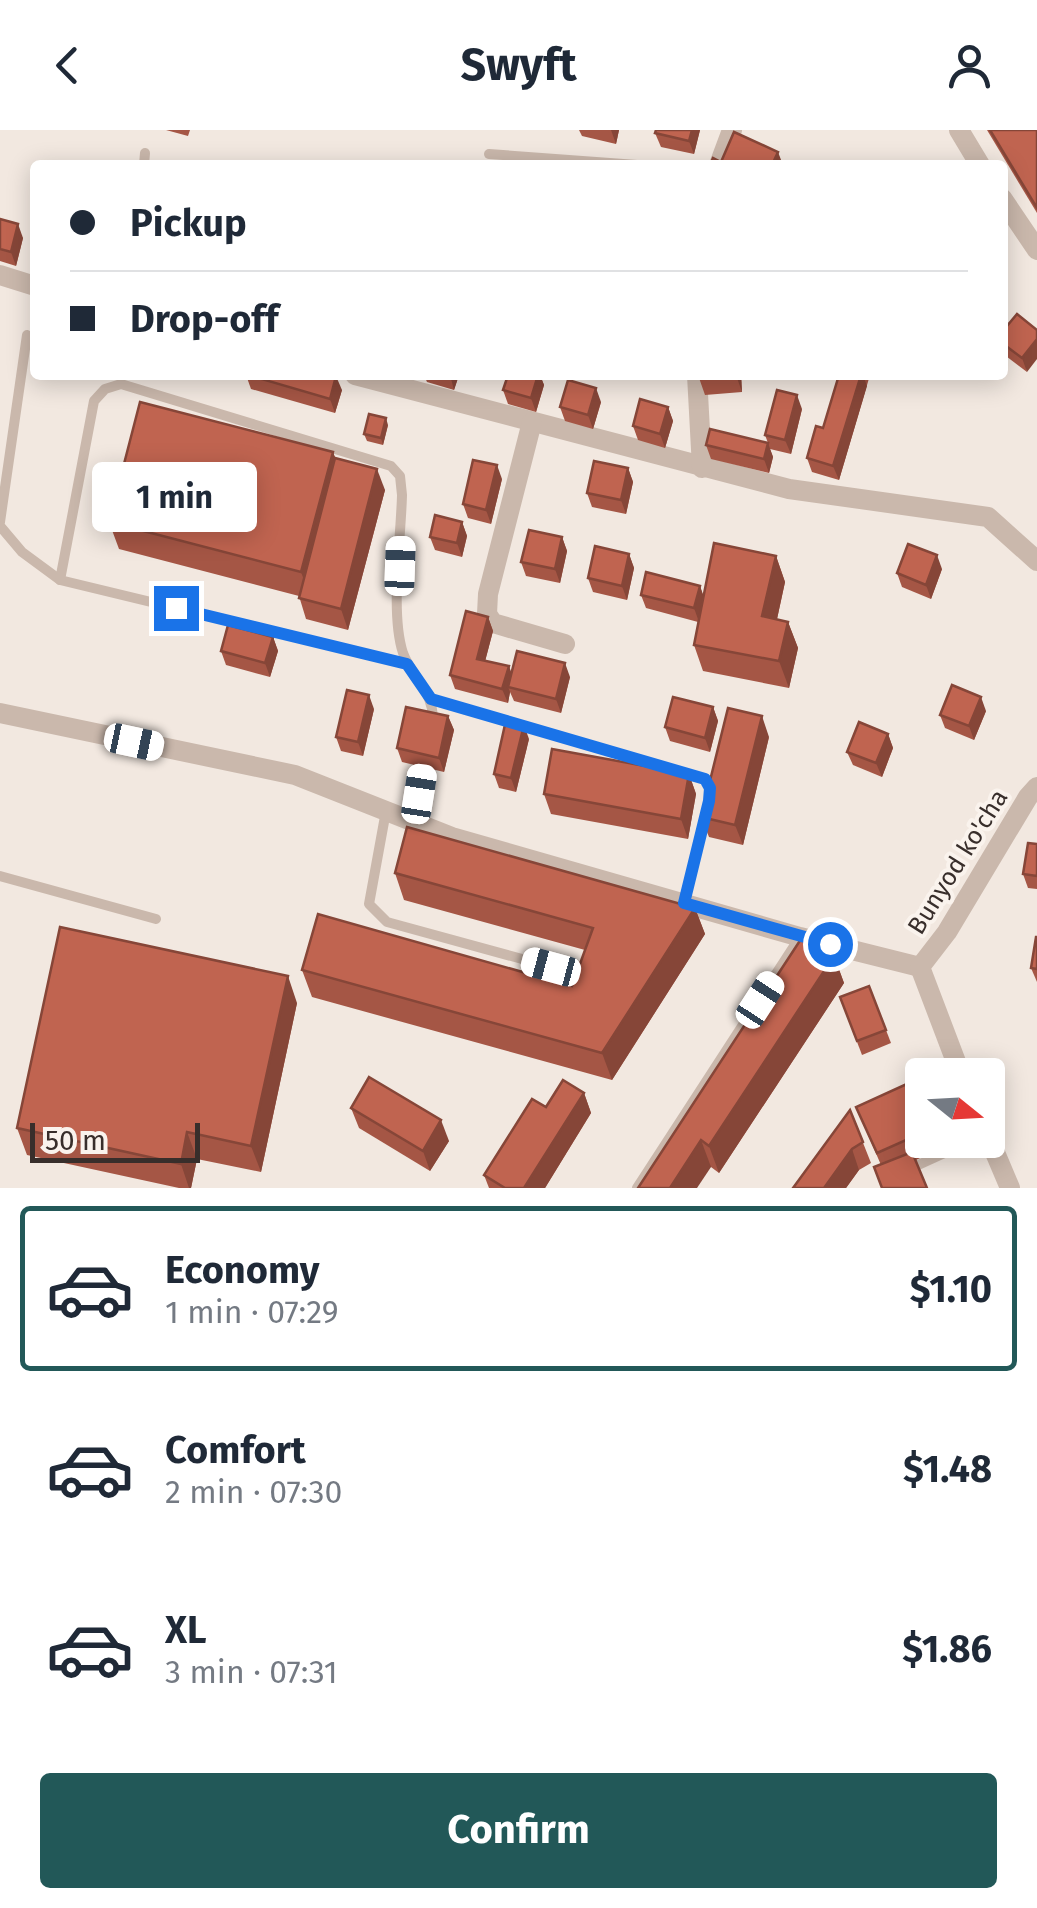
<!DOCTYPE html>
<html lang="en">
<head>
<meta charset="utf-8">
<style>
  :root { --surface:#fff; --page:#f6f6f7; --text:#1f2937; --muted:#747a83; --line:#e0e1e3; --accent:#225858 }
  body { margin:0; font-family:"Fira Sans",sans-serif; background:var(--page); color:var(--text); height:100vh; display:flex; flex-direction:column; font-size:38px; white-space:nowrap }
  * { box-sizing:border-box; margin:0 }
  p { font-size:32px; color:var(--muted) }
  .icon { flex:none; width:55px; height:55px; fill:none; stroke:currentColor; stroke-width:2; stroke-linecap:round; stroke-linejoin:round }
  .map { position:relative; height:1058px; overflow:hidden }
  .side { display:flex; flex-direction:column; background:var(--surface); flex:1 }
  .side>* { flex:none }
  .guide { position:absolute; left:30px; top:30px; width:978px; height:220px; border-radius:10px; box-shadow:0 5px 25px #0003; display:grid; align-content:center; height:220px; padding:0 40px; background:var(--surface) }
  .needle { width:65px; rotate:108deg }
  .buttons { position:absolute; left:905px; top:928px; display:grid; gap:20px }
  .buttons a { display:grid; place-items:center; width:100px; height:100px; border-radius:10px; background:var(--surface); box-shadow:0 5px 25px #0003; font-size:50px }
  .scale { position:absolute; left:30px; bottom:25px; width:170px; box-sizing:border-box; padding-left:10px; border:5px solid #382e2b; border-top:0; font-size:28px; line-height:35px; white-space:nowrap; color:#382e2b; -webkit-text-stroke:8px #faf3ed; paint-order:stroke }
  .end { position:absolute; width:45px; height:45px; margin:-22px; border:12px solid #1a73e8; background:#fff; box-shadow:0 0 0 5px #fff }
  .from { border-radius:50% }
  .bubble { position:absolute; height:70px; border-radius:10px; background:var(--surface); box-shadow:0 5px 25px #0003; font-size:32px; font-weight:700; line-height:70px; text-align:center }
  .car { position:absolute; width:30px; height:60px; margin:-30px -15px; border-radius:12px; box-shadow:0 0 8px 2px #0007; background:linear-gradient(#fff 24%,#345 0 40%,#fff 0 76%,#345 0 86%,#fff 0) }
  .guide b { display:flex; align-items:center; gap:35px; height:95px; font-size:38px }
  .guide b+b { border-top:2px solid var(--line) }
  .guide i { width:25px; height:25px; background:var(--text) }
  ul { padding:18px 0 0; list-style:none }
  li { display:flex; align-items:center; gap:30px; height:165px; margin:0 20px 15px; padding:0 20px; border:5px solid transparent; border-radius:10px }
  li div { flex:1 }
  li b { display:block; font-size:38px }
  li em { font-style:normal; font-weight:700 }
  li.on { border-color:var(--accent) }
  li>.icon { width:90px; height:90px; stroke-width:1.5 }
  .button { display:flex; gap:20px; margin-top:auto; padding:20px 40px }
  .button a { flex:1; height:115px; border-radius:10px; background:var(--accent); color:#fff; font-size:40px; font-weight:700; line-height:115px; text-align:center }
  header { display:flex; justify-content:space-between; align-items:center; height:130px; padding:0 40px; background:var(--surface); font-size:45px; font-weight:700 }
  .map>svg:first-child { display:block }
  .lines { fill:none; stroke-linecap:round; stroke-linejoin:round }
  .service { stroke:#cab8ac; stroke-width:10 }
  .minor { stroke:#cab8ac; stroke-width:20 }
  .wall { fill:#a55645 }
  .shaded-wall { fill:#864638 }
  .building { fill:#c06450; stroke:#864638; stroke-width:2.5 }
  .route { stroke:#1a73e8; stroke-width:12 }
  .labels { text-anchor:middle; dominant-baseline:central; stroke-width:8; stroke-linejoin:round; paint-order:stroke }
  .street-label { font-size:25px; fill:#382e2b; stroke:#faf3ed }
</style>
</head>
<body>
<header><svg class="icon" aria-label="back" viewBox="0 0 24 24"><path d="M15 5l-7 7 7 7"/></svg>Swyft<svg class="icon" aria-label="person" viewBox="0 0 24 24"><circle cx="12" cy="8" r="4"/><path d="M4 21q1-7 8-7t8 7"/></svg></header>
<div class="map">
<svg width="1037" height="1058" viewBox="0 0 1037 1058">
  <rect width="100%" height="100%" fill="#f2e8e0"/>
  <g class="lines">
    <g class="service">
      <path d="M489 24 637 35"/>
      <path d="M144 35 145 23"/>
      <path d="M0 392 27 205"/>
      <path d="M0 396 22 422 60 450 407 534"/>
      <path d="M60 450 94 271 105 259 121 254 391 336 400 346 402 365C401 408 390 484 403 523 412 548 437 565 432 594"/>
      <path d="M431 569 705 649 710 658 709 666"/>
      <path d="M386 681 369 774 387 792 584 846"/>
      <path d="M414 692 424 637"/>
      <path d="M0 746 156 789"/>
      <path d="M684 773 706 682"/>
      <path d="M905 1041 973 1010"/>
      <path d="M637 1058 800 807"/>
    </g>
    <g class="minor">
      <path d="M959 0 980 35"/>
      <path d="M719 35 732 0"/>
      <path d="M1002 68 1037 120"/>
      <path d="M0 145 35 156"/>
      <path d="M355 245 789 359 988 387 1037 431"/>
      <path d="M697 245 702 338"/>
      <path d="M532 292 488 464 487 484 493 493 565 514"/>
      <path d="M0 583 295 645 452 707 800 807 920 837"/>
      <path d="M961 945 920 837 947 802 1028 667 1037 657"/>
      <path d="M988 1006 1010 1058"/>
    </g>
  </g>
  <g class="wall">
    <path d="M166 0H190L188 6Z"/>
    <path d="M579 0H619L616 14 582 6Z"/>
    <path d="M656 0H700L694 24 661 17 655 3Z"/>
    <path d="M987 0H1037V83Z"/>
    <path d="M0 89 23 108 16 136 0 131Z"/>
    <path d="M1017 184 1027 242 1002 223V202Z"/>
    <path d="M246 245 342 260 335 283 251 259Z"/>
    <path d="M424 245H459L454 260 427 252Z"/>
    <path d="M508 245H540L544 255 536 282 508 274 503 260Z"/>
    <path d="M698 245H741L742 262 705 265Z"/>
    <path d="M839 245H870L839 350 812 342 807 328 823 298Z"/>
    <path d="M601 272 593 299 565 291 560 277Z"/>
    <path d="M668 277 673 291 665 318 638 310 633 296Z"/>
    <path d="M802 279 791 324 770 319 773 327 769 343 711 329 706 315 768 313 765 305Z"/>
    <path d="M388 295 383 315 367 311 364 304Z"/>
    <path d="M333 322 335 328 385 360 348 500 306 489 299 466 119 419 109 392Z"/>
    <path d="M628 338 633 352 626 384 592 377 587 363Z"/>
    <path d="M502 349 491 394 468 388 463 374Z"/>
    <path d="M462 392 467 406 462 427 435 420 430 407Z"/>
    <path d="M562 407 567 421 560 453 526 446 521 432Z"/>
    <path d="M629 424 634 438 627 470 593 462 588 448Z"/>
    <path d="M776 426 785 452 777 489 788 492 798 518 789 558 703 541 694 515 698 492 646 478 641 465 700 456 703 466Z"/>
    <path d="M942 439 931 469 902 457 897 443Z"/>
    <path d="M488 487 493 501 485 531 512 544 570 547 561 583 514 571 510 562 508 573 455 559 450 545Z"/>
    <path d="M273 507 278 521 270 547 226 535 221 521Z"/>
    <path d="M713 577 718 591 710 622 670 611 665 597Z"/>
    <path d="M374 579 363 626 341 621 336 607Z"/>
    <path d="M986 581 974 610 945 598 940 585Z"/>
    <path d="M448 586 454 600 444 642 402 632 397 618Z"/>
    <path d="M888 604 893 618 882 647 853 635 847 622Z"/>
    <path d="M769 607 743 715 709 707 701 687Z"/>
    <path d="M529 609 516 662 499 658 494 644Z"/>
    <path d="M689 644 696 664 688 709 551 684 544 664Z"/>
    <path d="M1037 714V759L1028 758 1023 744Z"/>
    <path d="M395 743 695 778 705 804 612 950 312 867 302 840 572 856 585 820 404 770Z"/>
    <path d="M1037 807V852L1031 838Z"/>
    <path d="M834 826 844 853 719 1043 711 1037 638 1058Z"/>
    <path d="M869 856 891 913 862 925 840 867Z"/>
    <path d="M297 873 261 1042 197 1029 191 1058H179L27 1025 17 998Z"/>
    <path d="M584 963 591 983 545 1058H489L484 1045 546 977Z"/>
    <path d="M856 977 922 984V1010H933L937 1020 916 1030 927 1058H882L874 1037 881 1035Z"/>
    <path d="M351 978 449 1011 430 1041 359 998Z"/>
    <path d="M850 980 871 1033 859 1040 846 1058Z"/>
  </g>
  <g class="shaded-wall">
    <path d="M611 0H619L616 14Z"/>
    <path d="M692 0H700L694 24 689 11Z"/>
    <path d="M778 22 783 35H772Z"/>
    <path d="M18 94 23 108 16 136 11 122Z"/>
    <path d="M1037 209V229L1027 242 1022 228Z"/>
    <path d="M450 245H459L454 260Z"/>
    <path d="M538 245H540L544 255 536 282 531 268Z"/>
    <path d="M736 245H741L742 262Z"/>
    <path d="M861 245H863L867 256 839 350 833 336Z"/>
    <path d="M336 246 342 260 335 283 330 269Z"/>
    <path d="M596 258 601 272 593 299 588 285Z"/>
    <path d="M797 265 802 279 791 324 785 310Z"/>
    <path d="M668 277 673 291 665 318 660 304Z"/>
    <path d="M386 288 388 295 383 315 381 308Z"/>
    <path d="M768 313 773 327 769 343 764 329Z"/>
    <path d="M333 322 343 348 311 469 301 442Z"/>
    <path d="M497 335 502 349 491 394 486 380Z"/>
    <path d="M628 338 633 352 626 384 621 370Z"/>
    <path d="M377 339 385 360 348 500 341 479Z"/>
    <path d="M462 392 467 406 462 427 457 413Z"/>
    <path d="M562 407 567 421 560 453 555 439Z"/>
    <path d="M629 424 634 438 627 470 622 456Z"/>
    <path d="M937 425 942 439 931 469 926 455Z"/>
    <path d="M776 426 785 452 772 512 762 486Z"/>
    <path d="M700 456 705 470 699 492 694 478Z"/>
    <path d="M488 487 493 501 482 543 477 529Z"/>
    <path d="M788 492 798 518 789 558 779 531Z"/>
    <path d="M273 507 278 521 270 547 265 533Z"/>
    <path d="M565 533 570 547 561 583 556 569Z"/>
    <path d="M509 536 514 550 508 557 510 562 508 573 502 559Z"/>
    <path d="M369 565 374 579 363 626 358 612Z"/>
    <path d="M981 567 986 581 974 610 969 596Z"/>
    <path d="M713 577 718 591 710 622 705 608Z"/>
    <path d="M448 586 454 600 444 642 439 628Z"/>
    <path d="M762 586 769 607 743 715 735 695Z"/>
    <path d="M524 595 529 609 516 662 511 648Z"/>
    <path d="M888 604 893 618 882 647 876 633Z"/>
    <path d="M689 644 696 664 688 709 681 689Z"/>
    <path d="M695 778 705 804 612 950 602 923Z"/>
    <path d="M834 826 844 853 719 1043 709 1016Z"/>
    <path d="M288 846 297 873 261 1042 251 1016Z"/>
    <path d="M584 963 591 983 545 1058H524Z"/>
    <path d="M441 990 449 1011 430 1041 423 1021Z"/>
    <path d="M187 1002 197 1029 191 1058H189L181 1034Z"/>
    <path d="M701 1010 711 1037 697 1058H670Z"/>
    <path d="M852 1019 859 1040 846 1058H824Z"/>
  </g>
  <g class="building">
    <path d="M656 0H692L689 11 655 3Z"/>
    <path d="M990 0H1037V78Z"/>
    <path d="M734 2 778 22 772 35H710L713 28 721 32Z"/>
    <path d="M0 89 18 94 11 122 0 119Z"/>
    <path d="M1017 184 1037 200V209L1022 228 1002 213V202Z"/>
    <path d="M248 245H334L336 246 330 269Z"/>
    <path d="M508 245H538L531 268 503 260Z"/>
    <path d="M839 245H861L833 336 807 328 816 296 823 298Z"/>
    <path d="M568 250 596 258 588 285 560 277Z"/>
    <path d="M777 260 797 265 785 310 765 305Z"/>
    <path d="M640 269 668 277 660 304 633 296Z"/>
    <path d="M140 272 333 322 301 442 109 392Z"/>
    <path d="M369 284 386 288 381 308 364 304Z"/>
    <path d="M710 299 768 313 764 329 706 315Z"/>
    <path d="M335 328 377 339 341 479 299 468Z"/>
    <path d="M473 330 497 335 486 380 463 374Z"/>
    <path d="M594 331 628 338 621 370 587 363Z"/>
    <path d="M435 385 462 392 457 413 430 407Z"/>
    <path d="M529 400 562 407 555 439 521 432Z"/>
    <path d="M714 413 776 426 762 486 788 492 779 531 694 515Z"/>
    <path d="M908 414 937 425 926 455 897 443Z"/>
    <path d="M595 416 629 424 622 456 588 448Z"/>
    <path d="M646 442 700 456 694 478 641 465Z"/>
    <path d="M466 481 488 487 477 529 509 536 502 559 450 545Z"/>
    <path d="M228 495 273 507 265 533 221 521Z"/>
    <path d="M517 521 565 533 556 569 508 557Z"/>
    <path d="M952 555 981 567 969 596 940 585Z"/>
    <path d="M347 560 369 565 358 612 336 607Z"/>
    <path d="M673 567 713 577 705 608 665 597Z"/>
    <path d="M406 577 448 586 439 628 397 618Z"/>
    <path d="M728 578 762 586 735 695 701 687Z"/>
    <path d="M506 590 524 595 511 648 494 644Z"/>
    <path d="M859 592 888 604 876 633 847 622Z"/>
    <path d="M552 619 689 644 681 689 544 664Z"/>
    <path d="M407 697 695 778 602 923 302 840 318 784 572 856 593 798 395 743Z"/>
    <path d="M1028 713 1037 714V746L1023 744Z"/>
    <path d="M60 797 288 846 251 1016 187 1002 181 1034 17 998Z"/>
    <path d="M803 806 834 826 709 1016 701 1010 670 1058H638Z"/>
    <path d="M1036 807H1037V839L1031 838Z"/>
    <path d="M869 856 886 900 857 911 840 867Z"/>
    <path d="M369 947 441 990 423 1021 351 978Z"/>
    <path d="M563 950 584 963 524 1058H505L484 1045 532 969 546 977Z"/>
    <path d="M909 953 922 984V1003L877 1023 856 977Z"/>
    <path d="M850 980 863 1012 852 1019 824 1058H793Z"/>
    <path d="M912 1022 927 1058H882L874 1037Z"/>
  </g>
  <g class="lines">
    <path class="route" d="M176 478 407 534 431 569 705 649 710 658 709 671 684 773 830 814"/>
  </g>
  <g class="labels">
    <g class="street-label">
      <text transform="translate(958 732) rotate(-58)">Bunyod ko'cha</text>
    </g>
  </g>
</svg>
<div class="buttons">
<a><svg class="needle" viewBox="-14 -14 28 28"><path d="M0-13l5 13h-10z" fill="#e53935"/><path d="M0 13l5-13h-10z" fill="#747a83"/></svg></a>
</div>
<div class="scale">50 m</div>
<i class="end from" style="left:830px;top:814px"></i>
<i class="end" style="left:176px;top:478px"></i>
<div class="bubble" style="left:92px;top:332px;width:165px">1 min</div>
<i class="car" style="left:400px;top:436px;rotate:2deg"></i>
<i class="car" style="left:134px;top:612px;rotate:102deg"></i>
<i class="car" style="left:419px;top:664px;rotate:9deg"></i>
<i class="car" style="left:551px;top:837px;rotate:285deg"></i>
<i class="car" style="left:760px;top:870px;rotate:33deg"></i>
<div class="guide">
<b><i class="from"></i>Pickup</b>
<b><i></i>Drop-off</b>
</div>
</div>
<section class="side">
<ul>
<li class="on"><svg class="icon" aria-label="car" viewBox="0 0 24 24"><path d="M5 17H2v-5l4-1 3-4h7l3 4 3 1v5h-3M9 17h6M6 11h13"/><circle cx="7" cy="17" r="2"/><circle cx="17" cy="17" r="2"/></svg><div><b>Economy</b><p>1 min · 07:29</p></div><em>$1.10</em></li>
<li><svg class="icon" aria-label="car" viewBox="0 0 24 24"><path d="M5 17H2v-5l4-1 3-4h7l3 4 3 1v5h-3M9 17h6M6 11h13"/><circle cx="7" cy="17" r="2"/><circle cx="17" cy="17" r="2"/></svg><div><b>Comfort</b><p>2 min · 07:30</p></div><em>$1.48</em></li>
<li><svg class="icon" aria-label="car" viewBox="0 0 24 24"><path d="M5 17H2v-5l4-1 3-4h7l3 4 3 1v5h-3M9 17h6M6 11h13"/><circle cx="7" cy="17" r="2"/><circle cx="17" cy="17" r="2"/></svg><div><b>XL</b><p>3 min · 07:31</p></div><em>$1.86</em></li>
</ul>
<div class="button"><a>Confirm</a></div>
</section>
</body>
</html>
